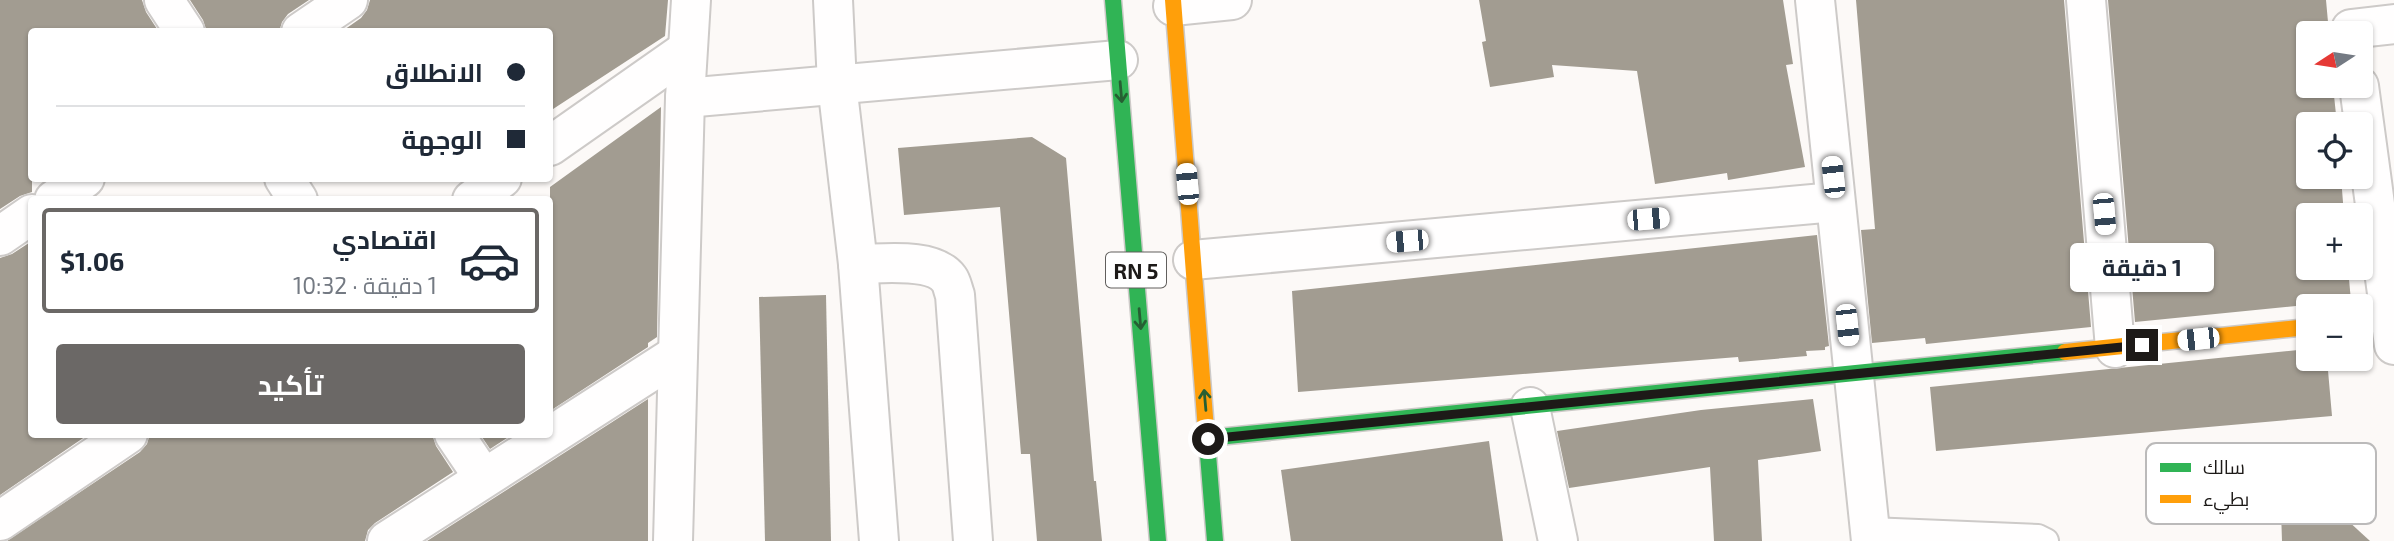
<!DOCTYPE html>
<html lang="ar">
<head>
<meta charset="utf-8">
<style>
  :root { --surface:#fff; --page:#f2f2f3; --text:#1f2937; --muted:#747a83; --line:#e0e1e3; --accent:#6b6866 }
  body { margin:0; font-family:"Exo 2",Cairo,sans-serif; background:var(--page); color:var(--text); direction:rtl; height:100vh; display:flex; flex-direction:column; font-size:26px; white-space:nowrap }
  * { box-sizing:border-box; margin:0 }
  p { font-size:23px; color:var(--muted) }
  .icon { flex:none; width:38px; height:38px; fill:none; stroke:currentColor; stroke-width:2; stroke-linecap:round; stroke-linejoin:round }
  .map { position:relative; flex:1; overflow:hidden; direction:ltr }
  .details { position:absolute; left:28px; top:196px; width:525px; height:242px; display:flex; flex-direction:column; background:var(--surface); border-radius:7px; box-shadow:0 2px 5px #0004; direction:rtl }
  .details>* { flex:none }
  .top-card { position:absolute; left:28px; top:28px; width:525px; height:154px; border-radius:7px; box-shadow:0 2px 5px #0004; direction:rtl; display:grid; align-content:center; height:154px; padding:0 28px; background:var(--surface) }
  .needle { width:46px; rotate:258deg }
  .tools { position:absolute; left:2296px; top:21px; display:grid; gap:14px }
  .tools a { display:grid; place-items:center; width:77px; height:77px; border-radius:7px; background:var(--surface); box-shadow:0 2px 5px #0004; font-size:35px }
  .end { position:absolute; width:32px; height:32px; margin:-16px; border:9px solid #1d1a18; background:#fff; box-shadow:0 0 0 4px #fff }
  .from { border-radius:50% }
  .bubble { position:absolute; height:49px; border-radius:7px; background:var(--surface); box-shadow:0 2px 5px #0004; font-size:23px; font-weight:700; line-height:49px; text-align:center; direction:rtl }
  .car { position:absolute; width:21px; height:42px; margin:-21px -10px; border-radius:9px; box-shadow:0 0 5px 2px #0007; background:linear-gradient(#fff 24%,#345 0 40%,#fff 0 76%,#345 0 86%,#fff 0) }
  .top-card b { display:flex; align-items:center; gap:24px; height:66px; font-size:26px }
  .top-card b+b { border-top:2px solid var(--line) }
  .top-card i { width:18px; height:18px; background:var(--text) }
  ul { padding:12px 0 0; list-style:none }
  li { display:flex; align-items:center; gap:21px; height:105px; margin:0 14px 10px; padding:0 14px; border:4px solid transparent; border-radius:7px }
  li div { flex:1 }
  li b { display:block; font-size:26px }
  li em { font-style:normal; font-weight:700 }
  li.selected { border-color:var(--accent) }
  li>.icon { width:63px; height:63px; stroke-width:1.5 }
  .button { display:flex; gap:14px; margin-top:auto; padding:14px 28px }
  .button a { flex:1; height:80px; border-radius:7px; background:var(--accent); color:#fff; font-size:28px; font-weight:700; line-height:80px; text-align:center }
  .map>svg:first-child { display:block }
  .building { fill:#a29c91 }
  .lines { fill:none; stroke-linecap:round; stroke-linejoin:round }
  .lane-casing { stroke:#cdcac8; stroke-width:28 }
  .street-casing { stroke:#cdcac8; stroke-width:42 }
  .fast-casing { stroke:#cdcac8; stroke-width:19 }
  .slow-casing { stroke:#cdcac8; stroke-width:19 }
  .lane { stroke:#fffefe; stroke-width:24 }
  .street { stroke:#fffefe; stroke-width:38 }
  .fast { stroke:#30b455; stroke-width:16 }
  .slow { stroke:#ff9f0a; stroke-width:16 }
  .oneway { stroke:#265f33 }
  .route { stroke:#1d1a18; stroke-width:9 }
  .labels { text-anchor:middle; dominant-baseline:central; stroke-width:7; stroke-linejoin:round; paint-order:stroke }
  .shield { fill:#fff; stroke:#615f5d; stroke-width:2 }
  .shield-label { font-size:21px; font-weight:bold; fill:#1d1a18 }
  .key { fill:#fff; stroke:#bbbaba; stroke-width:2 }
  .key-label { font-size:19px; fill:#1d1a18 }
</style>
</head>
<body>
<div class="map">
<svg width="2394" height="541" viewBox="0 0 2394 541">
  <rect width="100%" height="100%" fill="#fcf9f7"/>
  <g class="building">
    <path d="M0 0H142L146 12 159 32H32V192L20 196 0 209Z"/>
    <path d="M190 0H309L288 14 282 22 279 32H207L203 20Z"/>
    <path d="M370 0H668L665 36 550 111V32H341L361 18 367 10Z"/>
    <path d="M1479 0H1783L1793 64 1786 65 1805 167 1728 180 1727 173 1655 184 1637 71 1552 65 1554 77 1490 87 1482 42 1486 41Z"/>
    <path d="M1856 0H2064L2091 327 1926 344 1925 338 1872 343 1861 230 1875 229Z"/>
    <path d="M2108 0H2326L2329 33H2308V86H2333L2337 124H2308V177H2341L2344 215H2308V268H2348L2351 301 2322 303V306L2306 305 2135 322Z"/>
    <path d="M661 107 657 337 648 343V347L550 411V187Z"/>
    <path d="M1032 137 1066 158 1094 481H1096L1102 541H1037L1030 454H1021L1000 207 904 215 898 148Z"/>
    <path d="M1817 235 1829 346 1825 347V350L1806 351 1807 356 1739 362 1738 357 1298 392 1292 291Z"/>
    <path d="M32 241V434H89L0 495V258L12 254Z"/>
    <path d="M826 295 831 541H765L759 297Z"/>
    <path d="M2308 349V359H2327L2332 416 1936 451 1930 387Z"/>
    <path d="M648 399V541H427Z"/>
    <path d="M1813 399 1821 451 1758 460 1762 541H1714L1710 467 1569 488 1557 431 1701 410Z"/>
    <path d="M150 434H432L436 446 453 472 375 523 368 530 365 541H7L140 452 147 444Z"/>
    <path d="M480 434H513L490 449Z"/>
    <path d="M1489 441 1503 541H1291L1281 470Z"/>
    <path d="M2334 508 2370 541H2282L2281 511Z"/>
  </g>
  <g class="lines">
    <g class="lane-casing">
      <path id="lane" d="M1870 530 2038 537 2046 541"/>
    </g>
    <g class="street-casing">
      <g id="street">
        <path d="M164 0 185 32"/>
        <path d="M833 0 837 84 858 264 879 541"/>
        <path d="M1815 0 1871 541"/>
        <path d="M2086 0 2115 348"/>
        <path d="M1173 6 1232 0"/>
        <path d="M2351 29 2394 24"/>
        <path d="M301 32 348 0"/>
        <path d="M2359 86 2394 345"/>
        <path d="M685 98 1118 60"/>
        <path d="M550 146 687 50"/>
        <path d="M284 178 298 200"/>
        <path d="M54 200 85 178"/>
        <path d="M472 200 502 178"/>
        <path d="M0 236 32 214"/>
        <path d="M1193 260 1835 202"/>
        <path d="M858 264C883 264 933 257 949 279 952 283 953 290 955 295L973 541"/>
        <path d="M1530 407 1558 541"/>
        <path d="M454 434 483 477"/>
        <path d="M0 521 128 434"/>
        <path d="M387 541 678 354"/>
        <path d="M673 541 685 98 691 0"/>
      </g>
    </g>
    <g class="fast-casing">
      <g id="fast">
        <path d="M1113 0 1158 541"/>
        <path d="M1206 430 1215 541"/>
        <path d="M1208 438 2065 352"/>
      </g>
    </g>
    <g class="slow-casing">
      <g id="slow">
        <path d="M1173 0 1206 430"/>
        <path d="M2065 352 2308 327"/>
      </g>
    </g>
    <use href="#lane" class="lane"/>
    <use href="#street" class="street"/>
    <use href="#fast" class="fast"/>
    <use href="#slow" class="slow"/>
  </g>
  <defs><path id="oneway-shaft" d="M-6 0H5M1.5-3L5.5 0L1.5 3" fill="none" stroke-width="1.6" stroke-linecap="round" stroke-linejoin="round" transform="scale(1.75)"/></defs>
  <g class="oneway">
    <use href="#oneway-shaft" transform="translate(1121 92) rotate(85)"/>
    <use href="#oneway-shaft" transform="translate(1140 319) rotate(85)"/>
    <use href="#oneway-shaft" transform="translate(1205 400) rotate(-95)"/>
  </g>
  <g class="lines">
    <path class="route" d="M1208 439 2142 345"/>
  </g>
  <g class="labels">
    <rect class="shield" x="1106" y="252.5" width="60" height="35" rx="5"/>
    <g class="shield-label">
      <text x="1136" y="270">RN 5</text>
    </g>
  </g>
  <rect x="2146" y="443" width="230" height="81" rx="10" class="key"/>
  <rect x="2160" y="463" width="31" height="9" fill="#30b455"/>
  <rect x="2160" y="495" width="31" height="8" fill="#ff9f0a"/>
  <g class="key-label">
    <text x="2203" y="474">سالك</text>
    <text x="2203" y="506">بطيء</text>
  </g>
</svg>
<div class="tools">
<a><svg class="needle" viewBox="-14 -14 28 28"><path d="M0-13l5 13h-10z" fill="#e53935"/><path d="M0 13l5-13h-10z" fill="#747a83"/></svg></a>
<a><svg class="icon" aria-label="locate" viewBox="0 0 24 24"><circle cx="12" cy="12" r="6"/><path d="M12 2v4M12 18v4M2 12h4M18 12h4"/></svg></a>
<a>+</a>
<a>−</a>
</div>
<i class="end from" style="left:1208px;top:439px"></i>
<i class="end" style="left:2142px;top:345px"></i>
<div class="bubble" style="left:2070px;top:243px;width:144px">1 دقيقة</div>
<i class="car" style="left:1833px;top:177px;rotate:354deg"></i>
<i class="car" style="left:1187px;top:184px;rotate:355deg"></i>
<i class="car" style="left:2104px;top:214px;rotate:175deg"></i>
<i class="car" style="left:1648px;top:219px;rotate:85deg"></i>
<i class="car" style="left:1407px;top:241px;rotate:265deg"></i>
<i class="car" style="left:1847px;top:325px;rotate:174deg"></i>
<i class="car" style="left:2198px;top:339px;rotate:264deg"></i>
<div class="top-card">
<b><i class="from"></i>الانطلاق</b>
<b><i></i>الوجهة</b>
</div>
<section class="details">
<ul>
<li class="selected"><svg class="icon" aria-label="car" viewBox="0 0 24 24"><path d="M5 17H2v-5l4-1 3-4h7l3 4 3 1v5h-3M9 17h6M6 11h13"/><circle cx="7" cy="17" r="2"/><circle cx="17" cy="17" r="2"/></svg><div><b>اقتصادي</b><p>1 دقيقة · 10:32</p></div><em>$1.06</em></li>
</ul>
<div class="button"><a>تأكيد</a></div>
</section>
</div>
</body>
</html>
